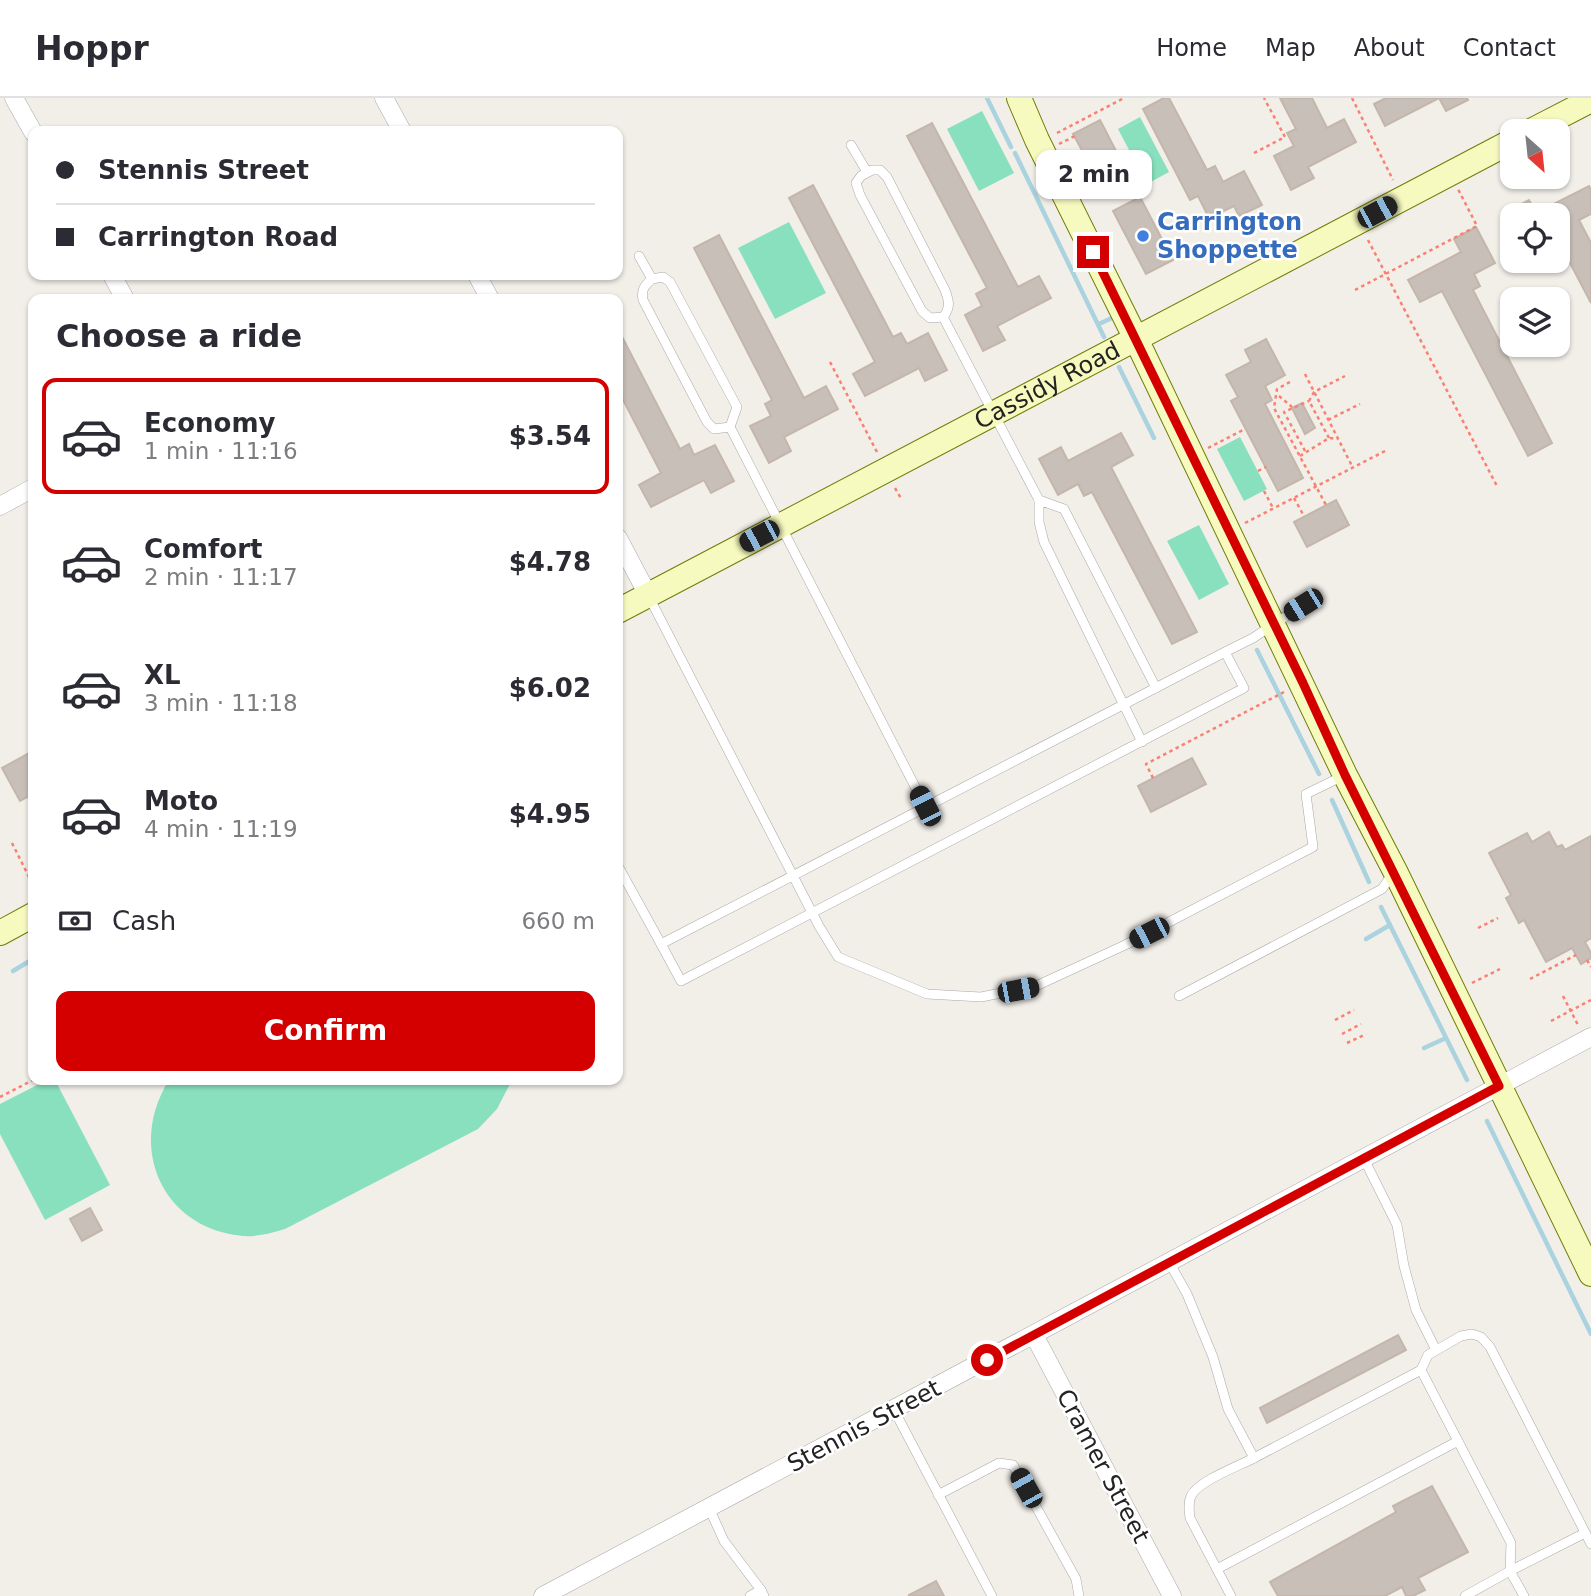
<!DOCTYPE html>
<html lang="en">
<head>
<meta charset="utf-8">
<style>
  :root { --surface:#fff; --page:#f7f7f7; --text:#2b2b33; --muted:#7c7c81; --line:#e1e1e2; --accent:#d40000 }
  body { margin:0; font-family:"DejaVu Sans",sans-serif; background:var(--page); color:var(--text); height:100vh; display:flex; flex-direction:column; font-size:26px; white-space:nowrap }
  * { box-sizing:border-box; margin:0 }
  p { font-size:23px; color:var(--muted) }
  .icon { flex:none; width:38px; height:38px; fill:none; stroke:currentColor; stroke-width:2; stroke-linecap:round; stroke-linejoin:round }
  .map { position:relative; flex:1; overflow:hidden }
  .sheet { position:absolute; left:28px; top:196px; width:595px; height:791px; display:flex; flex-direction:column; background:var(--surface); border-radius:14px; box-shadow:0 2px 5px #0004 }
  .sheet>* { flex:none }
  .hud { position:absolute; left:28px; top:28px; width:595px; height:154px; border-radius:14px; box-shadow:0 2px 5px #0004; display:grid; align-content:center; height:154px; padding:0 28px; background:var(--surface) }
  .needle { width:46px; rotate:153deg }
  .tools { position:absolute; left:1500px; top:21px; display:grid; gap:14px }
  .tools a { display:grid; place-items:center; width:70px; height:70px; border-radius:14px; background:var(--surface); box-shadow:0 2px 5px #0004; font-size:35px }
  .end { position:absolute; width:32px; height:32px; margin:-16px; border:9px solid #d40000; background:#fff; box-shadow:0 0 0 4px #fff }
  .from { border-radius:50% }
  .bubble { position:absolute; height:49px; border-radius:14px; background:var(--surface); box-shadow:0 2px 5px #0004; font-size:23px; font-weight:800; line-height:49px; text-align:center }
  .car { position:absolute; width:21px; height:42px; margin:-21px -10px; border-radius:9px; box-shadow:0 0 5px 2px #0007; background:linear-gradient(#222 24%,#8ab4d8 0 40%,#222 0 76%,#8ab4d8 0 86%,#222 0) }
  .hud b { display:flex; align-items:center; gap:24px; height:66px; font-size:26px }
  .hud b+b { border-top:2px solid var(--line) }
  .hud i { width:18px; height:18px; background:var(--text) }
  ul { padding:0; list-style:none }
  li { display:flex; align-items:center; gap:21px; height:116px; margin:0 14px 10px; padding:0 14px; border:4px solid transparent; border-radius:14px }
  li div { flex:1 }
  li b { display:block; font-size:26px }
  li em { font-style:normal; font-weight:800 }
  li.on { border-color:var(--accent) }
  li>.icon { width:63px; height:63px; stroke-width:1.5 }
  h2 { padding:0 28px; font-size:32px; line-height:84px }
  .pay { display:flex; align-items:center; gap:18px; height:77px; padding:0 28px; font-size:26px }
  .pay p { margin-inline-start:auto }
  .primary-button { display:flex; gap:14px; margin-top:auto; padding:14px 28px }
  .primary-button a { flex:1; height:80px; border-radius:14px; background:var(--accent); color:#fff; font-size:28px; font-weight:800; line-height:80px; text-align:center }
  header { display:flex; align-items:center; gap:42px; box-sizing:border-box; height:98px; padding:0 35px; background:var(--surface); border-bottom:2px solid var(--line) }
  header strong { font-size:33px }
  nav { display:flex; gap:38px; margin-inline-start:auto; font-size:24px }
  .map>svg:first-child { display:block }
  .pitch { fill:#88e0be }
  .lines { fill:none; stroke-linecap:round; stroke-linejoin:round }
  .stream { stroke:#aad3df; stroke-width:4.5 }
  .building { fill:#c7bfb8; stroke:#c4b6ab; stroke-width:2 }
  .lane-casing { stroke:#a9a9a9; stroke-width:10 }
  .street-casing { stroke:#a9a9a9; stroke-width:19 }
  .secondary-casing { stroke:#707d05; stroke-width:26 }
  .path { stroke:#fa8072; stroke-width:2.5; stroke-dasharray:3.5 3.5; stroke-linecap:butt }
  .lane { stroke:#fff; stroke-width:9 }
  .street { stroke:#fff; stroke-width:18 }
  .secondary { stroke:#f7fabf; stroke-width:24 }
  .route { stroke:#d40000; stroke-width:9 }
  .shop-dot { fill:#3f7fe0; stroke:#fff; stroke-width:2.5 }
  .labels { text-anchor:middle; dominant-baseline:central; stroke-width:5; stroke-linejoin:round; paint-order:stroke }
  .shop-label { font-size:24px; font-weight:bold; fill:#366cbe; stroke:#fff; text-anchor:start }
  .street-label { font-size:24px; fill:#222; stroke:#fff }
</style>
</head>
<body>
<header>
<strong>Hoppr</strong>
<nav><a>Home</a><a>Map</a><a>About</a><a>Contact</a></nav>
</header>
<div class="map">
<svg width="1591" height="1498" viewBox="0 0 1591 1498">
  <rect width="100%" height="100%" fill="#f2efe9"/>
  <g class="pitch">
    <path d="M982 13 1014 75 979 93 947 31Z"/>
    <path d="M1140 19 1169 74 1147 86 1118 31Z"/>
    <path d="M789 124 826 195 775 221 738 150Z"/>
    <path d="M1240 339 1267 391 1244 403 1217 351Z"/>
    <path d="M1199 427 1229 486 1199 502 1167 443Z"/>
    <path d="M47 982H55L110 1087 45 1122 0 1036V1006Z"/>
    <path d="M169 982H512L497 1011 478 1031 285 1131C271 1135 257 1139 243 1138 161 1131 127 1048 169 982Z"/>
  </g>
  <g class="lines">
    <g class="stream">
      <path d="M987 0 1011 49"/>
      <path d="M1015 55 1104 239"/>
      <path d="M1099 226 1116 218"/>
      <path d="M1119 269 1154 340"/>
      <path d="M1257 552 1319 676"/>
      <path d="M1332 702 1369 784"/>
      <path d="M1381 809 1467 982"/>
      <path d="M1366 841 1390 827"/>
      <path d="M13 873 33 861"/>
      <path d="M1424 950 1446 940"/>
      <path d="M1487 1023 1591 1236"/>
    </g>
  </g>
  <g class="building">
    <path d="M1164 0H1169L1207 72 1215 68 1223 84 1244 73 1262 107 1239 118 1234 108 1209 120 1198 98 1190 102 1143 11Z"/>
    <path d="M1280 0H1312L1327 30 1344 21 1356 44 1308 69 1314 80 1291 92 1274 58 1294 48 1287 35 1296 31Z"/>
    <path d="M1386 0H1467L1468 2 1446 13 1439 0 1385 28 1374 6Z"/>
    <path d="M1100 22 1128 76 1102 89 1073 36Z"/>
    <path d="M932 25 1018 189 1039 178 1051 200 997 228 1005 242 983 253 965 217 982 208 976 196 987 190 907 38Z"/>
    <path d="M813 87 893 239 901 235 907 246 928 235 947 272 925 283 919 270 865 298 853 276 875 264 789 100Z"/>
    <path d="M1589 88 1591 92V116L1579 122 1591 145V205L1560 146 1558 148V117H1512V124L1507 114 1529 102 1536 115Z"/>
    <path d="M1140 99 1173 162 1146 176 1113 113Z"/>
    <path d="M1476 129 1495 165 1474 176 1480 188 1473 192 1552 345 1528 358 1442 193 1420 204 1408 182 1461 154 1454 141Z"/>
    <path d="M719 137 804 300 826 288 838 311 784 339 791 353 769 365 750 328 771 318 765 306 772 302 694 150Z"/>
    <path d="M618 231 680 351 689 346 694 357 715 347 734 383 711 395 704 382 651 409 639 387 661 375 618 292Z"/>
    <path d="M1266 241 1285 277 1265 288 1272 302 1265 306 1303 380 1278 393 1231 303 1238 299 1226 277 1251 264 1245 252Z"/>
    <path d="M1302 305 1315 330 1305 336 1292 310Z"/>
    <path d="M1121 335 1133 357 1111 369 1197 534 1172 546 1092 394 1084 398 1078 386 1058 397 1039 361 1061 349 1068 363Z"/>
    <path d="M1336 402 1349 427 1307 449 1294 424Z"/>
    <path d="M33 653V696L20 703 2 670Z"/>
    <path d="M1192 660 1206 686 1151 714 1138 688Z"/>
    <path d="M1549 734 1557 749 1562 747 1565 752 1591 738V840L1585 844 1591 855V860L1581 866 1572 850 1546 864 1524 822 1519 825 1506 800 1511 797 1489 755 1527 735 1532 744Z"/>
    <path d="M90 1110 102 1132 82 1143 70 1121Z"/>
    <path d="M1398 1237 1406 1252 1267 1325 1260 1310Z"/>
    <path d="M1432 1388 1468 1454 1418 1480 1425 1492 1413 1498H1406L1402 1489 1385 1498H1278L1270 1484 1396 1414 1393 1408Z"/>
    <path d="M936 1483 944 1498H910L909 1497Z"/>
  </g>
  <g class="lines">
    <g class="lane-casing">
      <g id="lane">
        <path d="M851 47 867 74"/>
        <path d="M872 72H880L887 79 945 192C949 203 951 209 943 219L930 220 922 213 860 97 856 85 861 78Z"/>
        <path d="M639 158 652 181 663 179 670 184 737 309 730 329 714 331 707 324 643 202C641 192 644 188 652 181"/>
        <path d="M943 219 1039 402"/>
        <path d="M730 329 925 708"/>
        <path d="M649 499 819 828 838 859 927 896 981 899 1036 888 1125 847 1313 749 1306 696 1343 678"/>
        <path d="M1225 554 1244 590 681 883 661 846 1225 554 1253 540 1303 507"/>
        <path d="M1142 644 1044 444 1039 424V402L1064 411 1156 590"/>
        <path d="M618 768 661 846"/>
        <path d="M1179 898 1382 791 1393 775"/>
        <path d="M1363 1059 1397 1127 1404 1168 1416 1212 1436 1252"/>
        <path d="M1169 1164 1187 1196 1213 1259 1228 1311 1254 1360C1239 1368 1198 1383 1191 1398 1188 1405 1189 1412 1190 1420L1231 1498"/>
        <path d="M1421 1272 1511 1445 1510 1473 1585 1435"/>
        <path d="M894 1312 992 1498"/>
        <path d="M1254 1360 1421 1272 1428 1257 1461 1238 1472 1236 1481 1239 1490 1249 1591 1446"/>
        <path d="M938 1397 999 1365 1013 1367 1076 1481 1079 1498"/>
        <path d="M709 1410 724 1443 761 1492"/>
        <path d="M1217 1471 1458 1343"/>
        <path d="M750 1498 761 1492 764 1498"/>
        <path d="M1465 1498 1510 1473 1524 1498"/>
      </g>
    </g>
    <g class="street-casing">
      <g id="street">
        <path d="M14 0 33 34"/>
        <path d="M384 0 402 33"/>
        <path d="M112 177 125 201"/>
        <path d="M477 177 490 201"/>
        <path d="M0 408 33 390"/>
        <path d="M618 440 648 497"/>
        <path d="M1034 1237 1172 1498"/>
        <path d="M543 1498C893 1313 1241 1124 1591 939"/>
      </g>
    </g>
    <g class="secondary-casing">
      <g id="secondary">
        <path d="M1019 0 1037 42 1136 241 1345 677 1395 773 1591 1176"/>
        <path d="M1531 33 1591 2"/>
        <path id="s1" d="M618 513 1512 43"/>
        <path d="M0 835 33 817"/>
      </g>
    </g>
    <g class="path">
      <path d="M1352 0 1393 82"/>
      <path d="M1057 35 1124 0"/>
      <path d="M1059 46 1075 38"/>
      <path d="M1254 55 1285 39 1264 0"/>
      <path d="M1077 81 1093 73"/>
      <path d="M1368 142 1498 390"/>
      <path d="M1355 192 1477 128 1458 91"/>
      <path d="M830 264 878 356"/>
      <path d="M1305 276 1352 368"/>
      <path d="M1290 284 1277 291 1274 310 1326 407"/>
      <path d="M1279 298 1292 309"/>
      <path d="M1328 322 1360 306"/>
      <path d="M1329 340 1309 303 1314 294 1345 278"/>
      <path d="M1208 350 1245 331"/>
      <path d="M1305 353 1284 314 1309 303"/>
      <path d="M1300 358 1329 340 1338 341"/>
      <path d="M1258 373 1266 369"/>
      <path d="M895 390 902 402"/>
      <path d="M1264 393 1273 410"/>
      <path d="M1294 400 1304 418"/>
      <path d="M1245 425 1385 353"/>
      <path d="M1153 680 1146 666 1284 594"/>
      <path d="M12 745 33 787"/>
      <path d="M1478 830 1498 820"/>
      <path d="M1587 862 1591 869"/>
      <path d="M1530 881 1576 857"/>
      <path d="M1472 885 1500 871"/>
      <path d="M1563 898 1578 927"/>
      <path d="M1335 922 1354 912"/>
      <path d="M1551 923 1591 902"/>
      <path d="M1342 936 1361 926"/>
      <path d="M1347 945 1366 936"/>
      <path d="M0 999 33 982"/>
    </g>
    <use href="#lane" class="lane"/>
    <use href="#street" class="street"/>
    <use href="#secondary" class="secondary"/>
  </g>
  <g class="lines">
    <path class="route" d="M987 1262 1499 988 1345 677 1303 585 1093 154"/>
  </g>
  <circle class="shop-dot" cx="1143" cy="138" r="7"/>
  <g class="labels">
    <g class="shop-label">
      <text x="1157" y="124">Carrington<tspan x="1157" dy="28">Shoppette</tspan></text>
    </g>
    <g class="street-label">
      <text stroke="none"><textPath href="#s1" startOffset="485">Cassidy Road</textPath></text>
      <text transform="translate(864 1328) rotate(-28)">Stennis Street</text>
      <text transform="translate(1103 1368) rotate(62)">Cramer Street</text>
    </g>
  </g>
</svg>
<div class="tools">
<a><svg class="needle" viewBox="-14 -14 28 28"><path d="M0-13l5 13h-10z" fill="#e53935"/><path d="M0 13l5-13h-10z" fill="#7c7c81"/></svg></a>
<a><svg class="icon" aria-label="locate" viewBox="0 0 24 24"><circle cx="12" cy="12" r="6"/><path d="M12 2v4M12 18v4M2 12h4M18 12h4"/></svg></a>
<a><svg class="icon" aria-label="layers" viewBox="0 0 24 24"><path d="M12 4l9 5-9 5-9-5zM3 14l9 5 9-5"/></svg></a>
</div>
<i class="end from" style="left:987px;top:1262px"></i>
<i class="end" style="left:1093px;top:154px"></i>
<div class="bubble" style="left:1036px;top:52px;width:116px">2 min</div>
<i class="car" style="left:1377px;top:114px;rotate:62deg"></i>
<i class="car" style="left:759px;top:438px;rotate:242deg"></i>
<i class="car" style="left:1303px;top:507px;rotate:238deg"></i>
<i class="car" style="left:925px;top:708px;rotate:333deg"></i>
<i class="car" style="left:1149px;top:835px;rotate:243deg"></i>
<i class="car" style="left:1018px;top:892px;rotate:79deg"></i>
<i class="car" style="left:1026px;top:1390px;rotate:331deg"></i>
<div class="hud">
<b><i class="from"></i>Stennis Street</b>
<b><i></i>Carrington Road</b>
</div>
<section class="sheet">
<h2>Choose a ride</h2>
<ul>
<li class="on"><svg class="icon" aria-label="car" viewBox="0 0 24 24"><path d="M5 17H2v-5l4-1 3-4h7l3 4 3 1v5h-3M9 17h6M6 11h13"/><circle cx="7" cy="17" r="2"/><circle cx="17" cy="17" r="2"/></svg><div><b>Economy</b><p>1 min · 11:16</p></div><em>$3.54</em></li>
<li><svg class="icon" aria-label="car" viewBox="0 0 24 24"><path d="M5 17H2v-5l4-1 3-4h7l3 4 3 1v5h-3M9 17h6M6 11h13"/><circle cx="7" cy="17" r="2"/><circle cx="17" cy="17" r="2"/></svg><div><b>Comfort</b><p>2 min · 11:17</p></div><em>$4.78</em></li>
<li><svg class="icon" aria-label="car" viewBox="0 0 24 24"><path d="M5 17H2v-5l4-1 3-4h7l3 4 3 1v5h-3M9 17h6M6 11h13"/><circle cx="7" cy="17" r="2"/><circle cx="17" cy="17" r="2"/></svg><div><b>XL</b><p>3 min · 11:18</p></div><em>$6.02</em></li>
<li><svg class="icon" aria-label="car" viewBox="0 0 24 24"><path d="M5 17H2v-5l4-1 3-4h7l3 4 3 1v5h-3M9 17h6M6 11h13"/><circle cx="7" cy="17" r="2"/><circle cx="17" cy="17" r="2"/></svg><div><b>Moto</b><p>4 min · 11:19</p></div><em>$4.95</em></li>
</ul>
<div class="pay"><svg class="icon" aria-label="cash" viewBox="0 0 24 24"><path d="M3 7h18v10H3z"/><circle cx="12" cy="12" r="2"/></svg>Cash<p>660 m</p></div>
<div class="primary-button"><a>Confirm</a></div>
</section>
</div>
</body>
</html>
